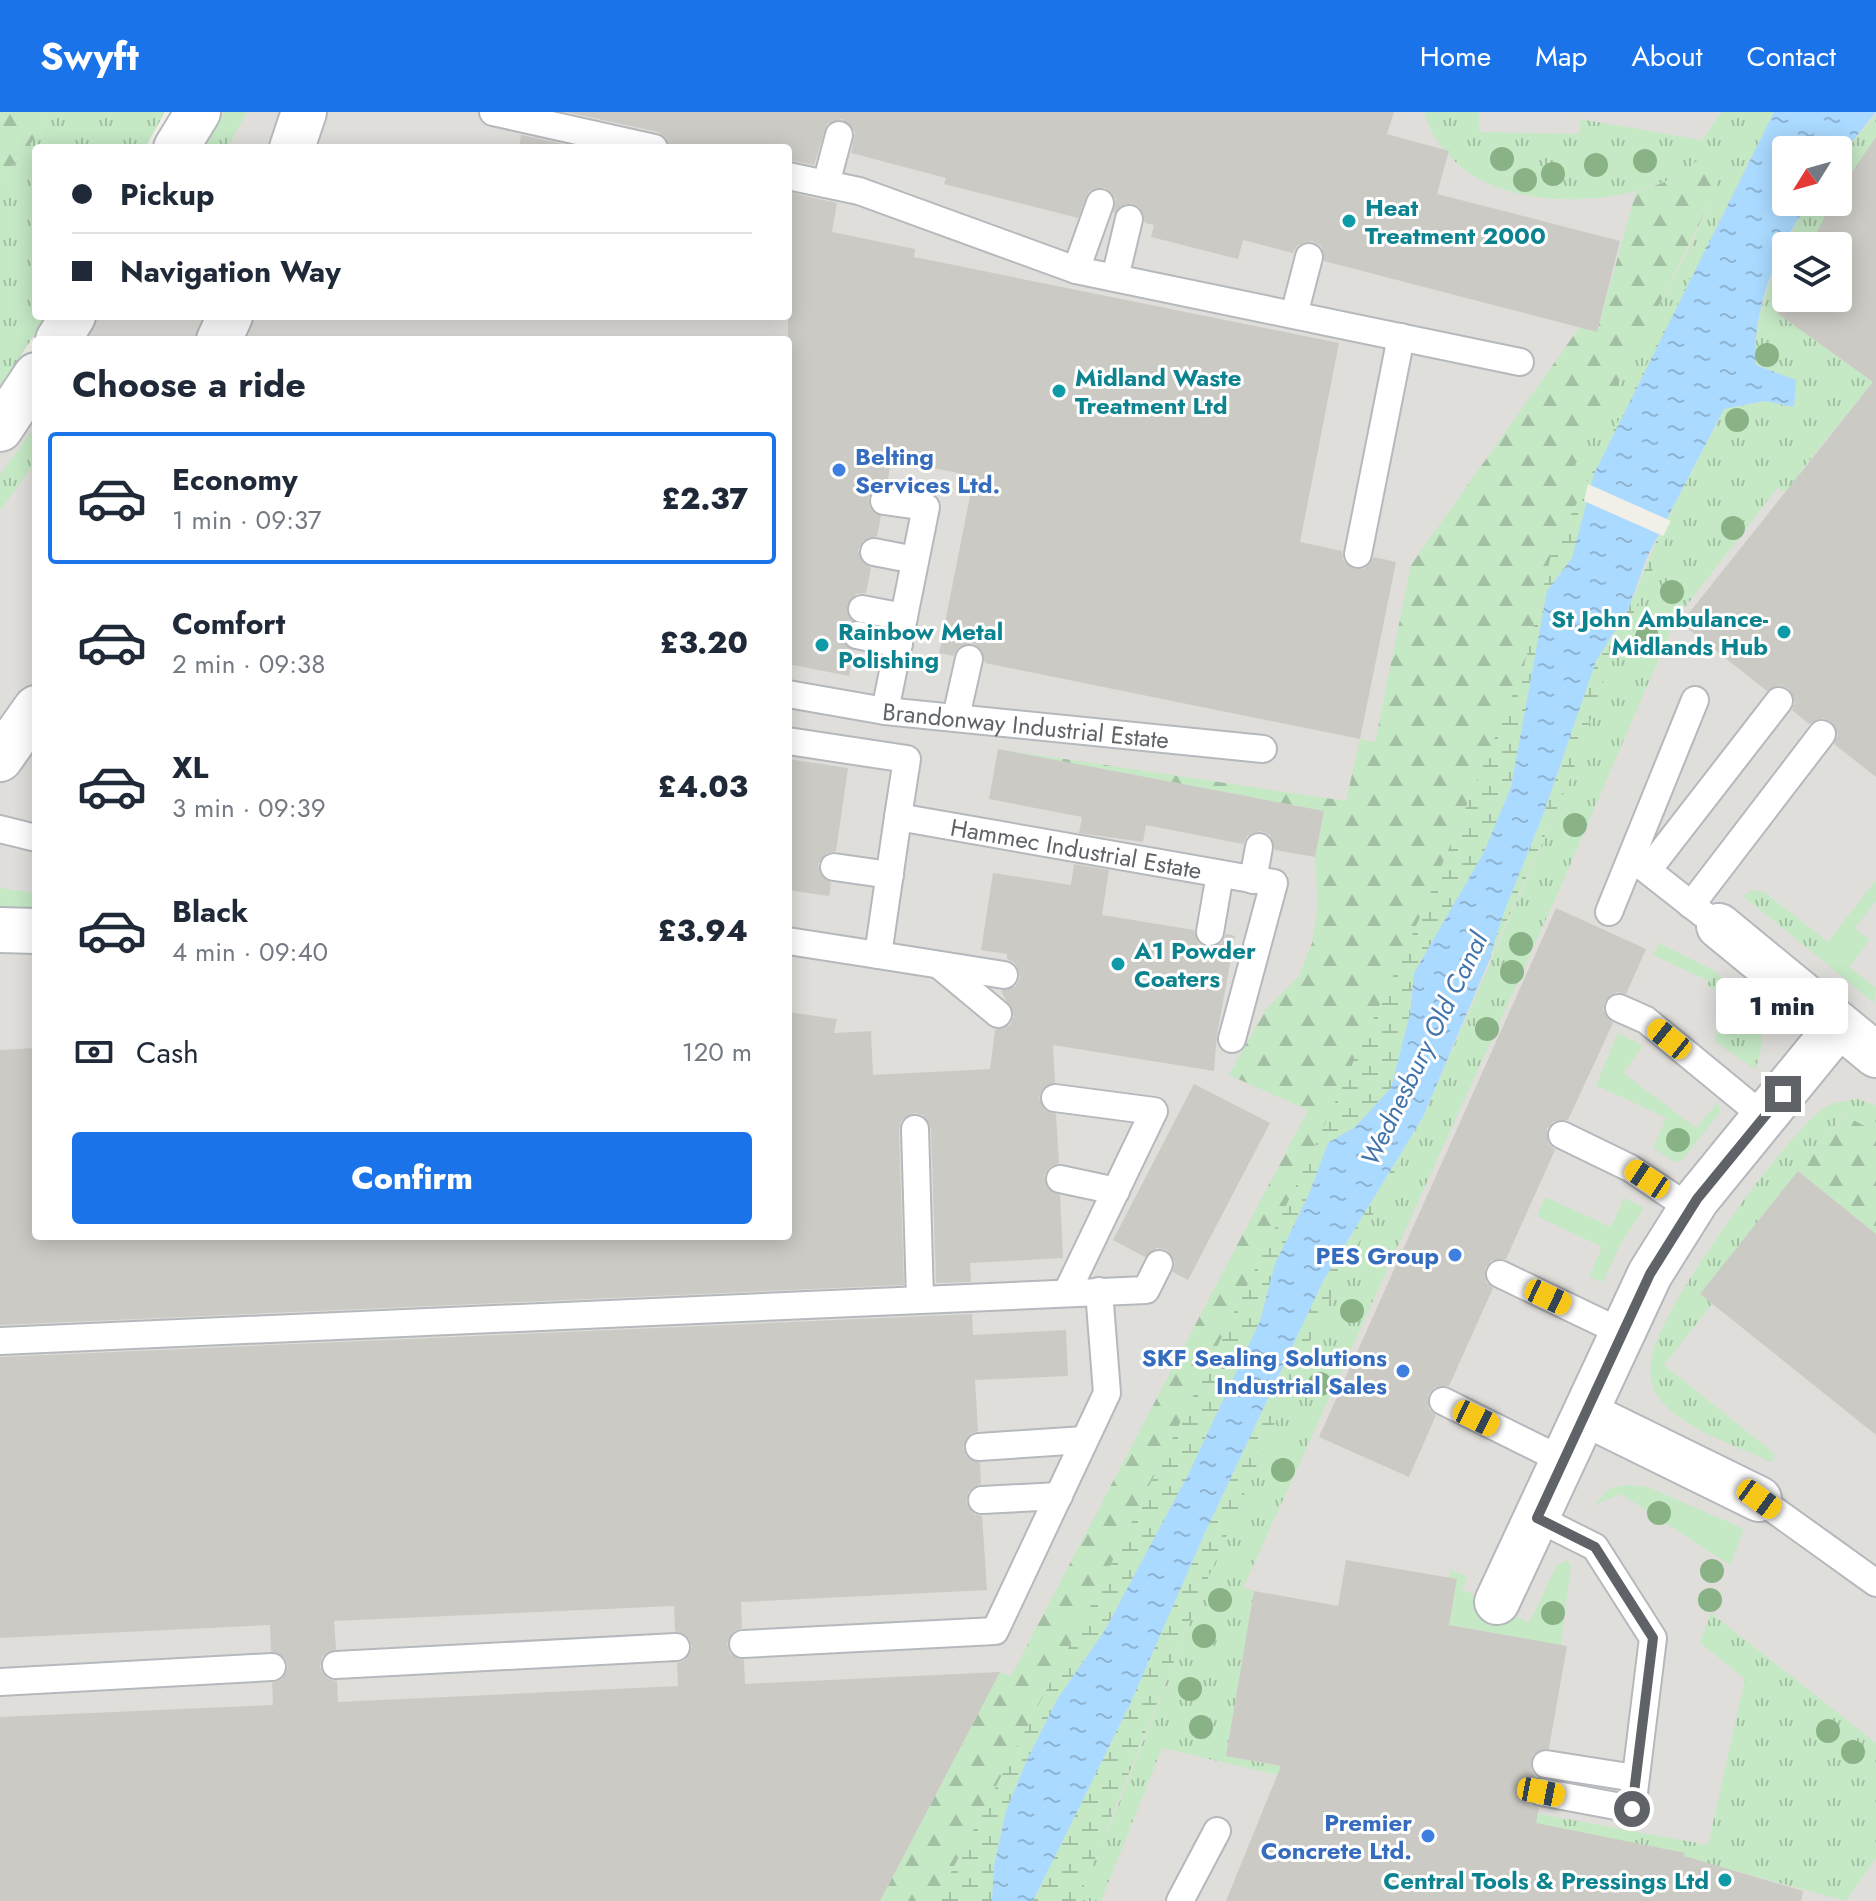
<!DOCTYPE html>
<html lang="en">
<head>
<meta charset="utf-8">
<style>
  :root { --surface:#fff; --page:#f2f2f3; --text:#1f2937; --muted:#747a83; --line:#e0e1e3; --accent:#1a73e8 }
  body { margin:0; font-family:Jost,sans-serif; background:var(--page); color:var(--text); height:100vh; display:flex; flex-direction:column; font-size:30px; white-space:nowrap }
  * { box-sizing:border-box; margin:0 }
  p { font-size:26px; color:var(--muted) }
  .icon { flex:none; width:44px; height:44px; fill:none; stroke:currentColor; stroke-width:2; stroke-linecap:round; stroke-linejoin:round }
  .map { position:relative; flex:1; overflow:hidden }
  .panel { position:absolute; left:32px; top:224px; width:760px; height:904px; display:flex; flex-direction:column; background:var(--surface); border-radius:8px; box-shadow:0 4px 20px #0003 }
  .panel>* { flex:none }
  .top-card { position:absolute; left:32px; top:32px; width:760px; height:176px; border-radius:8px; box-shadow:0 4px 20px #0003; display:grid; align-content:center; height:176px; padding:0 40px; background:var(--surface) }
  .needle { width:52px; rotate:233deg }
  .fabs { position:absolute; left:1772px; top:24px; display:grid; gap:16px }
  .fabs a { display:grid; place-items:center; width:80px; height:80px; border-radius:8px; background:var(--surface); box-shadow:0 4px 20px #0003; font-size:40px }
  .end { position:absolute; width:36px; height:36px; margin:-18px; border:10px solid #5f6368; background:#fff; box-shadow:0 0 0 4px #fff }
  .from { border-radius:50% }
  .bubble { position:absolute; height:56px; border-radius:8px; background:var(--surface); box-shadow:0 4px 20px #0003; font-size:26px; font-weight:800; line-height:56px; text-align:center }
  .car { position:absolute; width:24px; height:48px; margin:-24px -12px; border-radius:10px; box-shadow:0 0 6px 2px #0007; background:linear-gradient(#f5c518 24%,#345 0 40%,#f5c518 0 76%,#345 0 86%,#f5c518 0) }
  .top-card b { display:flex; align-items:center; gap:28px; height:76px; font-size:30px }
  .top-card b+b { border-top:2px solid var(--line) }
  .top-card i { width:20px; height:20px; background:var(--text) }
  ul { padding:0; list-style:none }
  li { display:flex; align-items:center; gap:24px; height:132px; margin:0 16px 12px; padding:0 24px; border:4px solid transparent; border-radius:8px }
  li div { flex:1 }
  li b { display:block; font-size:30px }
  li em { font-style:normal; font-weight:800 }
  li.on { border-color:var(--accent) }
  li>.icon { width:72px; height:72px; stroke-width:1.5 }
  h2 { padding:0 40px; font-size:36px; line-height:96px }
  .pay { display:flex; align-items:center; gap:20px; height:88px; padding:0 40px; font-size:30px }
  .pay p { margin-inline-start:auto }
  .cta { display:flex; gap:16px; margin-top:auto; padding:16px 40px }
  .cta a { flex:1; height:92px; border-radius:8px; background:var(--accent); color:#fff; font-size:32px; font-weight:800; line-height:92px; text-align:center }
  header { display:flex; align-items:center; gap:48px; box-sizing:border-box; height:112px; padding:0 40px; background:var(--accent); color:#fff }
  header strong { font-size:38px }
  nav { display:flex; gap:44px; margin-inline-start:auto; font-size:28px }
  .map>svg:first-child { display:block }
  .industrial { fill:#e0deda; fill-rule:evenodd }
  .grass { fill:url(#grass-tufts) }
  .forest { fill:url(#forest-firs) }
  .wetland { fill:url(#wetland-marsh) }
  .garden { fill:#c5e8c5 }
  .water { fill:url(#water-ripples) }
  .pier { fill:#f1efe8 }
  .building { fill:#cccac5; fill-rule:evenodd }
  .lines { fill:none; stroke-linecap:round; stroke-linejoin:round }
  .lane-casing { stroke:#b5b8bc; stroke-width:30 }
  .street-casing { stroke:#b5b8bc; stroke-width:48 }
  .secondary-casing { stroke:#b6babf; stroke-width:48 }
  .lane { stroke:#fff; stroke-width:26 }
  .street { stroke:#fff; stroke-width:44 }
  .secondary { stroke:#fff; stroke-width:44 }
  .tree { fill:#89b387 }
  .route { stroke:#5f6368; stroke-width:10 }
  .culture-dot { fill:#0f9aa8; stroke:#fff; stroke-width:3 }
  .shop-dot { fill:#3f7fe0; stroke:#fff; stroke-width:3 }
  .labels { text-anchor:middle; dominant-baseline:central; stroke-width:6; stroke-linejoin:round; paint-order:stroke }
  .culture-label { font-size:24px; font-weight:bold; fill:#0d838f; stroke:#fff; text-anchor:start }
  .shop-label { font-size:24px; font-weight:bold; fill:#366cbe; stroke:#fff; text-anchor:end }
  .street-label { font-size:24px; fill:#5f6368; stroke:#fff }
  .water-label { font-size:26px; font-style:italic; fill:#4174aa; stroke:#fff }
</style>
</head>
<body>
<header>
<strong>Swyft</strong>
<nav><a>Home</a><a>Map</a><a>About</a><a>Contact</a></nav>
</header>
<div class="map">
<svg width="1876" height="1789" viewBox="0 0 1876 1789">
  <defs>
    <pattern id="grass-tufts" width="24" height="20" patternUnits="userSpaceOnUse" patternTransform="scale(2)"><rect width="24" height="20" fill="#c5e8c5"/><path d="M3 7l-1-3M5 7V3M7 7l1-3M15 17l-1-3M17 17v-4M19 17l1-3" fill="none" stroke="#a3c0a4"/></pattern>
    <pattern id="forest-firs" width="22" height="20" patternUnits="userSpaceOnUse" patternTransform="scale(2)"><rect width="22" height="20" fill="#c5e8c5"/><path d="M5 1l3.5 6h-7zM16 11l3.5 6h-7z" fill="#a3c0a4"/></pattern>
    <pattern id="wetland-marsh" width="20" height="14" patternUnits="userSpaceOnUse" patternTransform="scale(2)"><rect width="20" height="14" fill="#c5e8c5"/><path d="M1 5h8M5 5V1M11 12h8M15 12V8" fill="none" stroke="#a3c0a4"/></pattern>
    <pattern id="water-ripples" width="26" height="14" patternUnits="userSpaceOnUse" patternTransform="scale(2)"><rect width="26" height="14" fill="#aadaff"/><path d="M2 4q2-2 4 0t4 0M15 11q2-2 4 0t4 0" fill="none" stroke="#8eb4d2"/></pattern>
  </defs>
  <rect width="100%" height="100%" fill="#f1efe8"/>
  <path class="industrial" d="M198 0H1876V1789H0V317L36 263V1124H788V228H58L73 204H788V36H176ZM1786 38H1838V90H1786ZM1786 134H1838V186H1786Z"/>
  <g class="grass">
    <path d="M49 0H165L145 36H36V204H47L0 275V69L40 20Z"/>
    <path d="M224 0H247L227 36H204Z"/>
    <path d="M1424 0H1479V20L1580 22V7L1702 28 1721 0H1774L1580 387 1562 375 1690 135 1713 84 1717 67 1690 57C1613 103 1456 106 1424 0Z"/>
    <path d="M1876 3V25L1860 48 1869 55 1814 134H1786V182L1777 201 1873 270 1799 361 1876 422V452L1778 375 1676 507 1557 783 1243 1476 1254 1479 1226 1644 1708 1733 1745 1567 1700 1531 1711 1501 1876 1631V1746L1846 1789 1692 1747 1665 1789 1684 1741 1425 1689 1363 1683 1162 1636 1101 1789H1075L1116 1699 1194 1499 1320 1206 1423 1005 1571 665 1603 570 1666 425 1659 423 1724 297 1764 289 1794 295 1796 268 1756 253C1751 197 1780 147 1803 97L1809 90H1838V47Z"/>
    <path d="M36 313V349L0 399V363Z"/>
    <path d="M1752 778 1764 780 1828 830 1817 844 1743 784Z"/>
    <path d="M1713 858C1744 888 1775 912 1755 957L1714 929 1731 892 1716 885 1718 879 1707 874Z"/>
    <path d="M1857 987 1876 993V1020L1843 1003 1701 1182 1712 1192 1664 1253 1775 1342 1772 1350C1739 1335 1676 1315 1657 1283 1651 1273 1649 1260 1651 1248 1659 1196 1780 1031 1822 997 1832 990 1845 989 1857 987Z"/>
  </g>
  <g class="forest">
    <path d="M0 0H49L40 20 0 69Z"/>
    <path d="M1701 44 1717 67 1713 84 1644 223 1562 375 1580 387 1552 440 1524 555 1423 799 1308 1049 1093 1489 936 1789H880L1000 1560 1011 1564 1308 998 1229 963 1265 898 1299 864 1312 831 1318 794 1315 745 1324 699 998 637 1346 689 1360 627 1375 630 1411 453 1579 216 1597 220 1636 80C1661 72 1683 65 1701 44Z"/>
    <path d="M1844 1003 1876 1020V1122L1798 1059Z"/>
  </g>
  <g class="wetland">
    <path d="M1725 97 1584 407 1572 446 1547 479 1511 675 1484 740 1414 861 1410 902 1391 976 1355 1015 1328 1031 1309 1082 1275 1152 1260 1209 1188 1363 1105 1518 1058 1586 1026 1650 1006 1699 994 1754 992 1789H936L1093 1489 1308 1049 1423 799 1524 555 1552 440Z"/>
    <path d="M1659 423 1667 425 1603 570 1571 665 1488 851 1504 800 1543 703 1596 549 1628 498Z"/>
    <path d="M1423 1005 1320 1206 1194 1499 1081 1781 1075 1789H1033L1130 1592 1204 1423 1323 1169Z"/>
  </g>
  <g class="garden">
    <path d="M1876 768V789L1855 816 1870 828 1849 855 1876 876 1874 891 1817 844Z"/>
    <path d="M0 776 36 781V797L0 798Z"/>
    <path d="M1659 831 1713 858 1709 869 1653 843Z"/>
    <path d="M1618 921 1643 934 1623 961 1696 1016 1718 990 1720 1000 1682 1048 1675 1050 1653 1036 1666 1006 1596 973Z"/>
    <path d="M1545 1085 1611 1115 1624 1086 1644 1096 1620 1133 1603 1170 1589 1165 1602 1135 1537 1104Z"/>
    <path d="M1624 1373 1648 1375 1744 1417 1730 1453 1621 1382 1594 1393 1609 1377Z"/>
    <path d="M1568 1448 1571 1454 1561 1533 1449 1513V1457L1467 1465 1462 1477 1529 1511 1557 1453Z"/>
  </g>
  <path class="water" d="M1774 0H1876L1838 47V38H1786V90H1809C1778 135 1751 199 1756 253L1796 268 1794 295 1764 289 1724 297 1647 445 1628 498 1596 549 1543 703 1504 800 1488 851 1423 1005 1323 1169 1204 1423 1130 1592 1033 1789H992L994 1754 1006 1699 1026 1650 1058 1586 1105 1518 1188 1363 1260 1209 1275 1152 1309 1082 1328 1031 1355 1015 1391 976 1410 902 1414 861 1484 740 1511 675 1547 479 1572 446 1594 362Z"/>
  <path class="pier" d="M1588 372 1671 409 1663 424 1584 389Z"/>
  <g class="building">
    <path d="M566 0H1394L1387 22 1449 39 1437 82 1620 129 1597 220 1324 149 1321 134 1312 129 1298 133 1293 141 1243 128 1238 147 1151 125 1154 113 1145 111 1139 95 1125 92 1113 102 1116 87 1105 76 1089 79 1078 106 944 72 946 66 851 41 855 20 842 7 827 12 814 53 788 48V36H670L665 25 658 20Z"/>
    <path d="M521 23 581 36H519Z"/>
    <path d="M1876 25V665L1834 632 1838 623 1832 610 1823 606 1809 612 1792 598 1795 590 1789 577 1780 573 1767 579 1681 511 1873 270 1777 201 1786 182V186H1838V134H1810L1832 90H1838V80Z"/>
    <path d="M788 80 837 91 832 120 915 137 914 145 1339 231 1300 430 1342 439 1343 448 1354 457H1364L1374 445 1396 450 1360 627 985 551 980 536 972 531 958 536 953 544 939 541 974 364 891 348 887 373 877 375 868 386 870 396 881 404 877 424 863 429 858 438 863 451 871 456 866 481 856 482 847 493 851 508 842 519V527L854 539 849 564 788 552Z"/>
    <path d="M998 637 1324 699 1315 745 1275 738 1270 723 1261 719 1247 724 1243 732 1146 713 1143 730 1079 721 1082 705 989 687Z"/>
    <path d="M788 647 848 656 836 739 827 741 818 752 820 762 831 771 829 784 788 778Z"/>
    <path d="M1074 752 1109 758 1102 803 1194 818 1199 832 1208 836 1222 831 1226 822 1235 824 1217 923 1214 959 1053 933 1055 970 1043 976 1039 985 1045 998 1056 1002 1059 1051 1049 1056 1044 1064 1049 1078 1060 1083 1063 1146 970 1151 971 1170 936 1171 931 1017 923 1003 914 1001 901 1009 899 1017 904 1173 0 1213V938L36 936V1124H788V900L837 907 834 921 871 919 873 963 990 957 995 918 1010 913 1014 904 1001 879 1016 874 1020 865 1015 851 1007 847V842L981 838 993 761 1071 773Z"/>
    <path d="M1556 796 1646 837 1626 882 1617 880 1605 889 1603 898 1613 911 1568 1008 1554 1009 1547 1017 1548 1031 1555 1038 1506 1147 1492 1148 1485 1156 1486 1170 1493 1176 1449 1274 1435 1275 1428 1283 1429 1297 1436 1303 1409 1365 1319 1325Z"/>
    <path d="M1194 972 1270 1011 1188 1168 1173 1160 1175 1150 1167 1138 1157 1136 1145 1145 1113 1128Z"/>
    <path d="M1798 1059 1876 1122V1323L1700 1182Z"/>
    <path d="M972 1202 973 1223 1066 1218 1068 1264 975 1268 978 1319 970 1322 963 1335 966 1344 980 1351 981 1372 968 1380 966 1390 974 1402 982 1404 987 1478 741 1490 742 1516 734 1519 727 1532 730 1541 744 1548 745 1572 1000 1560 880 1789H0V1605L273 1593 272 1571 281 1568 288 1555 285 1546 271 1539 270 1513 0 1526V1245ZM674 1494 675 1519 689 1526 692 1535 685 1548 677 1551 678 1574 338 1590 337 1569 328 1567 320 1555 322 1545 336 1537 334 1509Z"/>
    <path d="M1346 1448 1457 1467 1449 1513 1567 1534 1549 1636 1533 1643 1531 1657 1536 1665 1525 1678 1530 1692 1539 1696 1536 1711 1685 1741 1684 1744 1803 1779 1801 1789H1226L1281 1654 1226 1644 1254 1479 1338 1494Z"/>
  </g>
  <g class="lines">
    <g class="lane-casing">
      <g id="lane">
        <path d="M493 0 654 36"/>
        <path d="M788 64 859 79 1076 158 1520 250"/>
        <path d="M826 72 839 23"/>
        <path d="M1076 158 1100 91"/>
        <path d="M1115 166 1129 107"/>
        <path d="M1294 203 1309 145"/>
        <path d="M884 389 926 395 885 599"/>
        <path d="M874 440 915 448"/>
        <path d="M1358 442 1401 225"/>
        <path d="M862 497 904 505"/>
        <path d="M857 523 899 532"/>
        <path id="s1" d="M788 582 885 599 1263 637"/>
        <path d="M956 605 969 547"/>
        <path id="s2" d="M788 629 907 647 898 705 1274 771 1232 927"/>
        <path d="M0 717 36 726"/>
        <path d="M1633 747 1703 802"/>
        <path d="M834 755 890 763"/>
        <path d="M1648 758 1779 589"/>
        <path d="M1253 768 1259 735"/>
        <path d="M1691 793 1822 622"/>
        <path d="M1609 800 1695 588"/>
        <path d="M1210 820 1220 762"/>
        <path d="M788 829 878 843 898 705"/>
        <path d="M878 843 1004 863"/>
        <path d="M939 853 998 902"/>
        <path d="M1619 896 1646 908 1764 1005"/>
        <path d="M1055 986 1154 999 1067 1180"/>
        <path d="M915 1017 920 1186"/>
        <path d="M1562 1023 1630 1056 1691 1097"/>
        <path d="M1060 1067 1116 1079"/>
        <path d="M1500 1162 1623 1221"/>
        <path d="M0 1229 1146 1178 1159 1152"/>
        <path d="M1443 1289 1564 1349"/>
        <path d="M979 1335 1084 1328"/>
        <path d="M1759 1387 1876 1471"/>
        <path d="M982 1388 1059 1384"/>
        <path d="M1537 1406 1595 1435 1653 1526 1632 1697 1541 1680"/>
        <path d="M743 1532 995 1519 1107 1281 1099 1179"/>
        <path d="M336 1553 676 1535"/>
        <path d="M0 1570 272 1555"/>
        <path d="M1546 1652 1635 1666"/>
        <path d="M1180 1789 1217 1719"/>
      </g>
    </g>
    <g class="street-casing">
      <g id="street">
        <path d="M292 36 304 0"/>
        <path d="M219 228 230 204"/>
        <path d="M0 647 36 596"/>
        <path d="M1719 814 1876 943"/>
        <path d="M0 818 36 819"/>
        <path d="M1586 1302 1759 1387"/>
        <path d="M1497 1490 1650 1162 1697 1087 1839 913"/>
      </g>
    </g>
    <g class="secondary-casing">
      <g id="secondary">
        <path d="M176 36 198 0"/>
        <path d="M58 228 73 204"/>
        <path d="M0 317 36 263"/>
      </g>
    </g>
    <use href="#lane" class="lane"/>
    <use href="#street" class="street"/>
    <use href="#secondary" class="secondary"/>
  </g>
  <g class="tree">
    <circle cx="1502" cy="47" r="12"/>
    <circle cx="1645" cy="49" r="12"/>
    <circle cx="1596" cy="53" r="12"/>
    <circle cx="1553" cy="62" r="12"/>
    <circle cx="1525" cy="68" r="12"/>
    <circle cx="1767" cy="243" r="12"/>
    <circle cx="1737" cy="308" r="12"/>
    <circle cx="1733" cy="416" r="12"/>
    <circle cx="1672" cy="480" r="12"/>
    <circle cx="1647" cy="525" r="12"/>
    <circle cx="1575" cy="713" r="12"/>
    <circle cx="1521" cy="832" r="12"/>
    <circle cx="1512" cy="860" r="12"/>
    <circle cx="1487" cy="917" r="12"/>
    <circle cx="1678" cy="1028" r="12"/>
    <circle cx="1352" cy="1199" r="12"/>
    <circle cx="1320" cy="1272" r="12"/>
    <circle cx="1283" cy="1358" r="12"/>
    <circle cx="1659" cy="1401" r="12"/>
    <circle cx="1712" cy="1459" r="12"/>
    <circle cx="1220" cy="1488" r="12"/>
    <circle cx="1710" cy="1488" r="12"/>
    <circle cx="1553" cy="1501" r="12"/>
    <circle cx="1204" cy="1524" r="12"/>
    <circle cx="1190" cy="1577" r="12"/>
    <circle cx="1201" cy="1615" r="12"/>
    <circle cx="1828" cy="1619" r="12"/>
    <circle cx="1853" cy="1640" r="12"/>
  </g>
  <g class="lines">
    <path class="route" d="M1632 1697 1653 1526 1595 1435 1537 1406 1650 1162 1697 1087 1783 982"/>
  </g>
  <g class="culture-dot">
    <circle cx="1349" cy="109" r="8"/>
    <circle cx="1059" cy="279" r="8"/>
    <circle cx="1784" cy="520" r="8"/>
    <circle cx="822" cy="533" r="8"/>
    <circle cx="1118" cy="852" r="8"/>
    <circle cx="1725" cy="1768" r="8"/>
  </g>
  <g class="shop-dot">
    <circle cx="839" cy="358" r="8"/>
    <circle cx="1455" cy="1143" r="8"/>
    <circle cx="1403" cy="1259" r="8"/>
    <circle cx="1428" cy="1724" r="8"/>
  </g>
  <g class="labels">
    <g class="culture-label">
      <text x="1365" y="95">Heat<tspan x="1365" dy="28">Treatment 2000</tspan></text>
      <text x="1075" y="265">Midland Waste<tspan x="1075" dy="28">Treatment Ltd</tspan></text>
      <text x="1768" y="506" text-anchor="end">St John Ambulance-<tspan x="1768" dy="28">Midlands Hub</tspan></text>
      <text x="838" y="519">Rainbow Metal<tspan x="838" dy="28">Polishing</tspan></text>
      <text x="1134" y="838">A1 Powder<tspan x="1134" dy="28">Coaters</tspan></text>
      <text x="1709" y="1768" text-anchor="end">Central Tools &amp; Pressings Ltd</text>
    </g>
    <g class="shop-label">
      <text x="855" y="344" text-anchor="start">Belting<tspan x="855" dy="28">Services Ltd.</tspan></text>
      <text x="1439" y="1143">PES Group</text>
      <text x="1387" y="1245">SKF Sealing Solutions<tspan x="1387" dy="28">Industrial Sales</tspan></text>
      <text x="1412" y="1710">Premier<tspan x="1412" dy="28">Concrete Ltd.</tspan></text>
    </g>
    <g class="street-label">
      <text stroke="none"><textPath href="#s1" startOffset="240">Brandonway Industrial Estate</textPath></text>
      <text stroke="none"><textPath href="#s2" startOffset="360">Hammec Industrial Estate</textPath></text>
    </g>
    <g class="water-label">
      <text transform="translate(1424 937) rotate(-64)">Wednesbury Old Canal</text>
    </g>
  </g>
</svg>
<div class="fabs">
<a><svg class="needle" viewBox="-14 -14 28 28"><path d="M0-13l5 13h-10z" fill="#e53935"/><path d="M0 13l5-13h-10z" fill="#747a83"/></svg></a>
<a><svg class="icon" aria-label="layers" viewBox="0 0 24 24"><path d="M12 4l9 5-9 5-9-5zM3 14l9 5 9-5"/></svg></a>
</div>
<i class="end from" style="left:1632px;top:1697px"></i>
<i class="end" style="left:1783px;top:982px"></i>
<div class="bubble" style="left:1716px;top:866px;width:132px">1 min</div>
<i class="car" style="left:1669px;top:927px;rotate:309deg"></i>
<i class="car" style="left:1647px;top:1067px;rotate:304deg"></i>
<i class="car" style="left:1548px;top:1185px;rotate:115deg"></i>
<i class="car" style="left:1476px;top:1306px;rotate:116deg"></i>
<i class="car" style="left:1759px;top:1387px;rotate:126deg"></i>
<i class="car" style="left:1541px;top:1680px;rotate:101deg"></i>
<div class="top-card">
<b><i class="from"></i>Pickup</b>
<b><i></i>Navigation Way</b>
</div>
<section class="panel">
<h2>Choose a ride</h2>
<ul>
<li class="on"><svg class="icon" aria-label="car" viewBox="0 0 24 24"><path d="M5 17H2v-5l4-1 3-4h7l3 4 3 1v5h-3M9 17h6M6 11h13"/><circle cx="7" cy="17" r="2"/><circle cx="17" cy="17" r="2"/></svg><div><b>Economy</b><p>1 min · 09:37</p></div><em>£2.37</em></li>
<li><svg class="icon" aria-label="car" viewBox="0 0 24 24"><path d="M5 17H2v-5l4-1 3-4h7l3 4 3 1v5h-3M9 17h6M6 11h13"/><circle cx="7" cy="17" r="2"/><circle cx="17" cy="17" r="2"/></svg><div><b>Comfort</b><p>2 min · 09:38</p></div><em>£3.20</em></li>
<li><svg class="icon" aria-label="car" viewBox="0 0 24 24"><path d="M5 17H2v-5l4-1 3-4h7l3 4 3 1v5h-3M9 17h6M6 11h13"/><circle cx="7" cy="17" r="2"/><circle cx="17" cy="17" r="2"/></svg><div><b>XL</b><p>3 min · 09:39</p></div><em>£4.03</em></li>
<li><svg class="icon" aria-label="car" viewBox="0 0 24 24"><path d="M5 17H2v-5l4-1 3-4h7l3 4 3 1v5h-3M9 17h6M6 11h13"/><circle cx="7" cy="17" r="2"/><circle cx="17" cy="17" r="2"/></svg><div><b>Black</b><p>4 min · 09:40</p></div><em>£3.94</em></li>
</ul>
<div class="pay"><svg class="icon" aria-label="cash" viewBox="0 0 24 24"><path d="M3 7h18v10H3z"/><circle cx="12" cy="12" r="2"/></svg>Cash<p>120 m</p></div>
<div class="cta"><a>Confirm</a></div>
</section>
</div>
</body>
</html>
